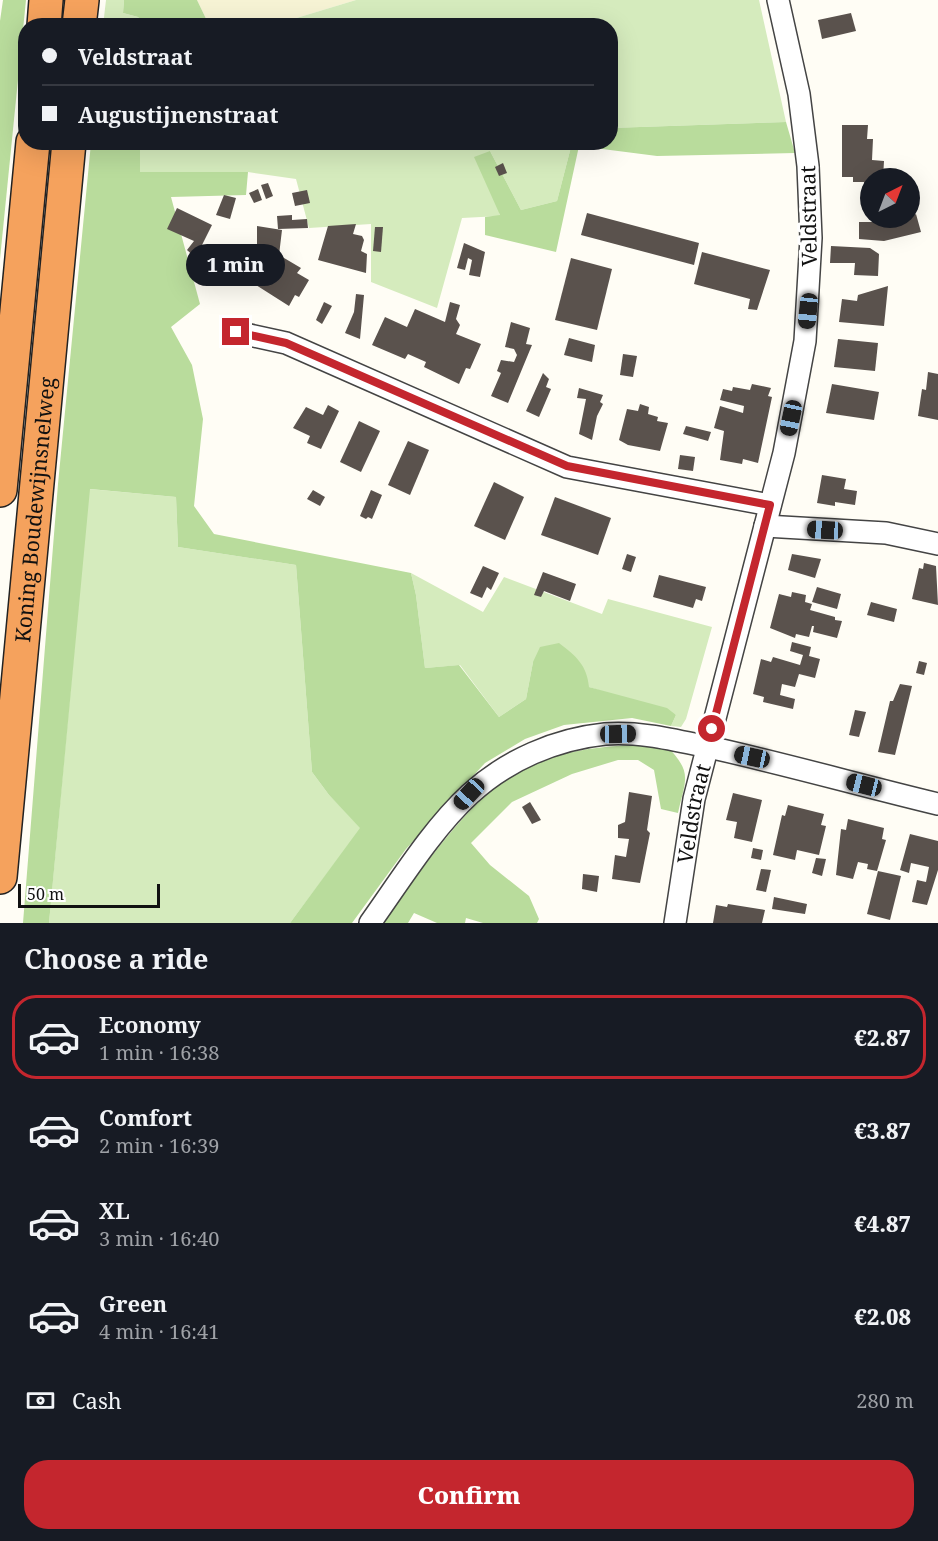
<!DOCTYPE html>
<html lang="en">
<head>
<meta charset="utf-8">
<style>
  :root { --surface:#171b24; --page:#242831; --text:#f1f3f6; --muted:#9ea1a6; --line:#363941; --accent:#c4262e }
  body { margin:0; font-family:"Noto Serif",serif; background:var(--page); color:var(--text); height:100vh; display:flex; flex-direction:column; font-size:22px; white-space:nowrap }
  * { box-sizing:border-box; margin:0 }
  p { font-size:20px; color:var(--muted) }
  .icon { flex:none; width:33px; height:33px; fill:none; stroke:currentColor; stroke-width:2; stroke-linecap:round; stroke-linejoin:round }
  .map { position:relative; height:923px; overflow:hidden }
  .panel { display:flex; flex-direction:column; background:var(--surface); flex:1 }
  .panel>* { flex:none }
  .banner { position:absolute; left:18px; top:18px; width:600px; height:132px; border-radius:24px; box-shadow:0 6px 24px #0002; display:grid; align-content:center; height:132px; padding:0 24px; background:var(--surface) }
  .needle { width:39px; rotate:42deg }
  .controls { position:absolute; left:860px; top:168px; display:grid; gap:12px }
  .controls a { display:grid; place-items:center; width:60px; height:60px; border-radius:50%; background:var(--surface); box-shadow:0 6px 24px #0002; font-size:30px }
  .scale { position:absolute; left:18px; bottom:15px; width:142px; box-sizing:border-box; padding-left:6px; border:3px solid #111; border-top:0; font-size:16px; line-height:21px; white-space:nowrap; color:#111; -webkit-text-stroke:4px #fff; paint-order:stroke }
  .end { position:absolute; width:27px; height:27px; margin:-14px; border:8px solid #c4262e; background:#fff; box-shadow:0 0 0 3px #fff }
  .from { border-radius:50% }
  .bubble { position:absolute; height:42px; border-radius:21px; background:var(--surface); box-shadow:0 6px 24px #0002; font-size:20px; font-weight:800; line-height:42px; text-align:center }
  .car { position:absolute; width:18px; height:36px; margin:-18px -9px; border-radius:8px; box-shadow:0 0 4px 2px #0007; background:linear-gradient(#222 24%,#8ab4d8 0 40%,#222 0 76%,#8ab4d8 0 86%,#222 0) }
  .banner b { display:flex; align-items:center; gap:21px; height:57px; font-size:22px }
  .banner b+b { border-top:2px solid var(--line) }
  .banner i { width:15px; height:15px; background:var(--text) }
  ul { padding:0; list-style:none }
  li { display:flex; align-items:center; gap:18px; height:84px; margin:0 12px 9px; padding:0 12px; border:3px solid transparent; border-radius:24px }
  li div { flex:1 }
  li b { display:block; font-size:22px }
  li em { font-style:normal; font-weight:800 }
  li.selected { border-color:var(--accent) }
  li>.icon { width:54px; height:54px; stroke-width:1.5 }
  h2 { padding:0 24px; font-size:27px; line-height:72px }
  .pay { display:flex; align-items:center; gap:15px; height:66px; padding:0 24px; font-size:22px }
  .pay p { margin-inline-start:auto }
  .cta { display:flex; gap:12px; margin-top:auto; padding:12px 24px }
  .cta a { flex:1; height:69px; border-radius:24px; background:var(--accent); color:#fff; font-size:24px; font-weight:800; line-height:69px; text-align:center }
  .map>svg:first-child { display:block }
  .farmland { fill:#f6f3d4 }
  .green { fill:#d5ebbd }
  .forest { fill:#b9dc9c }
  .building { fill:#5a524d }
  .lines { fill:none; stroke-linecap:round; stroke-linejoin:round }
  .minor-casing { stroke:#444; stroke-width:24 }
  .motorway-casing { stroke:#222; stroke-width:36 }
  .minor { stroke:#fff; stroke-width:21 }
  .motorway { stroke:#f5a25d; stroke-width:33 }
  .route { stroke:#c4262e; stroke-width:8 }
  .labels { text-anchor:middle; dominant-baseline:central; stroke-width:6; stroke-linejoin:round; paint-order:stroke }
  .street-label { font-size:21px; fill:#111; stroke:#fff }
</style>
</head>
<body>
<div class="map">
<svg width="938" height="923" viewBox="0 0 938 923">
  <rect width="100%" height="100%" fill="#fffdf5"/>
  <path class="farmland" d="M197 0H356L270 26 209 25Z"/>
  <g class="green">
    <path d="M106 0H124L123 13 138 17 144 25 103 26Z"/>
    <path d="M356 0H759L786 122 611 128 610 26H270Z"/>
    <path d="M140 143H572L557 201 521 210 490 151 500 216 462 218 437 308 371 282V224L309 228 296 179 248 172H139Z"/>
    <path d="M89 489 176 497 178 547 296 565 312 772 329 795 361 828 290 923H49Z"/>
    <path d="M411 573 483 612 504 577 602 614 608 599 712 627 686 719 681 727 671 726 676 715 589 687 533 662 526 699 499 717 460 665 425 668 416 595Z"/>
  </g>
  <g class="forest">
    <path d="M3 0H26L0 259V21Z"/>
    <path d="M124 0H197L209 25H144L138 17 123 13Z"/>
    <path d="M786 122 795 153 657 156 579 146 556 252 485 235V217L500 215 474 157 490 151 521 210 557 201 572 143 610 142 611 128Z"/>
    <path d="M91 143H140V172H248L246 195 171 197 200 304 171 327 192 365 203 419 194 506 214 534 411 573 416 595 425 668 459 665 499 717 526 699 533 662 540 647 559 643C576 656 587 665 589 687L667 708 676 715 671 726 632 718 564 725 525 739 485 763 406 849 352 923H290L360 828 329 795 312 772 296 565 178 547 176 497 90 489 49 923H23L58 484Z"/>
    <path d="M665 744C693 773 686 777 678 813L661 809 654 770 638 760H618L572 774 512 802 471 843 490 865 529 896 539 919 537 923H483L466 918 465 923H437L414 913 408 923H383C416 878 475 788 527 766 571 747 617 745 665 744Z"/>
  </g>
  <g class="building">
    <path d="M851 13 856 31 822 39 818 20Z"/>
    <path d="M842 125H868L867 139H873L872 160 884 161 883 178H870V202L863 201 864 182H853V177H842Z"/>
    <path d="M503 163 507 173 499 176 495 167Z"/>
    <path d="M268 183 273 196 266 199 261 185Z"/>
    <path d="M258 189 262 200 254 203 249 193Z"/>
    <path d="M307 190 310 203 295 206 292 193Z"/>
    <path d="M224 195 236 198 230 219 216 215Z"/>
    <path d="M177 208 212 225 202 245 228 269 219 279 187 250 194 241 167 229Z"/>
    <path d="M587 213 699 243 694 265 581 235Z"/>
    <path d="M916 214 921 232 884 241 859 239V222H872V218H909Z"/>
    <path d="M292 215V220L307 219 308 228 278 229 277 216Z"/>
    <path d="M356 224 353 234 362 236 364 240 361 251 367 254 366 273 318 260 328 226Z"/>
    <path d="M257 226 282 230 279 255 301 268 297 273 309 280 299 297 295 295 289 306 242 276 257 250Z"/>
    <path d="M375 227H383L381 252 373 251Z"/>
    <path d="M464 243 485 252 480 277 469 275 472 260 468 258 465 270 457 268Z"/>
    <path d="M831 246 870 248 879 254 878 276 854 275 855 263H830Z"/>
    <path d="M702 252 770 270 757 310 748 309 750 299 694 284Z"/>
    <path d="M571 258 612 269 597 330 555 320Z"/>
    <path d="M888 286 884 326 839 322 842 299 857 301 858 295Z"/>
    <path d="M356 294 364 295 360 339 345 333 354 312Z"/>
    <path d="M324 302 332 306 322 324 316 320Z"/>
    <path d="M450 302 460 305 456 319 460 325 456 334 481 344 470 369 466 368 459 384 424 367 426 362 408 354 405 359 372 345 385 317 407 327 415 309 445 322Z"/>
    <path d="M511 322 530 328 526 344 532 345 508 403 491 396 501 373 497 371 501 360 514 362 517 355 514 349 505 347Z"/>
    <path d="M569 338 595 345 592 362 564 355Z"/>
    <path d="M838 339 878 343 875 371 834 367Z"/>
    <path d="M623 354 637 356 633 377 620 375Z"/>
    <path d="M928 372 938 374V420L918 416 922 389 926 390Z"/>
    <path d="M543 373 549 379 546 387 551 389 539 417 526 411Z"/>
    <path d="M752 384 771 388 768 396 772 397 758 463 743 459 742 464 720 460 724 431 714 428 720 406 743 413 744 406 720 400 723 389 732 391 733 387 750 390Z"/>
    <path d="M832 384 879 392 874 420 826 413Z"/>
    <path d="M579 388 603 395 600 402 603 404 597 416 592 440 579 434 586 399 577 398Z"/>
    <path d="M640 404 649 407 648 414 658 417 657 421 668 423 660 451 628 445 619 440 627 409 638 411Z"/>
    <path d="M328 405 339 411 321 449 307 443 310 436 293 428 306 407 323 415Z"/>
    <path d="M359 421 380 431 361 472 340 462Z"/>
    <path d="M686 426 711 432 708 441 683 434Z"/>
    <path d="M408 441 429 450 410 495 388 485Z"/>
    <path d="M680 455 695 457 693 471 678 469Z"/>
    <path d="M822 475 846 479 844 489 857 491 855 505 835 502V506L817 503Z"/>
    <path d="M494 482 524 497 505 540 474 526Z"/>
    <path d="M313 490 325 497 320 506 307 499Z"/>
    <path d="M371 490 382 495 372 519 368 517 366 519 360 516Z"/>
    <path d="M555 497 611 518 598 555 541 535Z"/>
    <path d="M627 554 636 557 631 572 622 569Z"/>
    <path d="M792 554 821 559 815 578 788 570Z"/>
    <path d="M924 563 936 566 938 605 912 599 919 568 923 569Z"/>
    <path d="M483 566 499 573 491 590 487 587 482 598 470 593Z"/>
    <path d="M543 572 576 584 570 601 544 591 541 597 534 595Z"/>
    <path d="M659 575 706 587 702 601 696 599 693 608 653 597Z"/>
    <path d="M817 587 841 594 837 609 812 602Z"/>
    <path d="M792 592 806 595 805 602 812 604 810 610 835 617V620L842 621 837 638 813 632 814 626H812L809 637 796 634 795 638 770 628 779 594 791 597Z"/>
    <path d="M871 602 897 609 894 622 867 615Z"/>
    <path d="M792 642 811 647 809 656 820 659 815 678 799 674 795 687 782 684 780 695 795 699 793 709 763 702 764 697 753 694 761 659 771 662 773 657 800 665 803 655 790 651Z"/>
    <path d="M919 661 927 663 924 675 916 673Z"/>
    <path d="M900 684 912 686 895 755 878 752 890 701H893Z"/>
    <path d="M855 710 866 712 859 737 849 735Z"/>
    <path d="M629 792 652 796 647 830 650 833 640 883 612 879 615 855 626 857 629 839 618 838V825L625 822Z"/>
    <path d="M733 793 762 800 752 842 734 838 737 822 726 820Z"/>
    <path d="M530 802 541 820 532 824 522 807Z"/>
    <path d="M788 805 824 814 821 825 826 826 819 855 797 850 795 860 773 855 782 815 785 816Z"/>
    <path d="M848 819 884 828 882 839 886 840 877 871 867 869 868 864 858 862 853 879 836 875 841 829 846 830Z"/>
    <path d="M910 834 938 841V870L927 905 912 902 917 880 926 882 929 867 911 863 909 873 900 870Z"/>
    <path d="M753 848 763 850 761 860 751 858Z"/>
    <path d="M816 858 826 859 822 876 812 873Z"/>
    <path d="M761 869 771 870 766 892 756 890Z"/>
    <path d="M878 871 901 876 890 920 867 914Z"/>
    <path d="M583 874 599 876 597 892 582 889Z"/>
    <path d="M774 897 807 904 805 914 772 909Z"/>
    <path d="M728 904 765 910 762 923H713L716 905 727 907Z"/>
  </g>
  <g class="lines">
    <g class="minor-casing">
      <g id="minor">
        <path d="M236 332 286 343 567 467 770 505"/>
        <path d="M765 526 886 533 938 544"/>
        <path d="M370 923C400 881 432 829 470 794 507 760 556 739 605 734 641 731 678 741 713 748 789 765 863 786 938 804"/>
        <path id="s1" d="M675 923 694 799 784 453 805 341 811 238 808 166 799 94 778 0"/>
      </g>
    </g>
    <g class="motorway-casing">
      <g id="motorway">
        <path d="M44 26 46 0"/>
        <path d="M79 26 82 0"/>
        <path d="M0 490 33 142"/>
        <path id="s2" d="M0 877 69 142"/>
      </g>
    </g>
    <use href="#minor" class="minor"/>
    <use href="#motorway" class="motorway"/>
  </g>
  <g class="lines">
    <path class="route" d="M236 332 286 343 567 466 770 505 712 729"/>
  </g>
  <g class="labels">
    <g class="street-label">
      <text transform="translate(808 216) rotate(-91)">Veldstraat</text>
      <text stroke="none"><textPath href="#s2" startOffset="369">Koning Boudewijnsnelweg</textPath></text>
      <text stroke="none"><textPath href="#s1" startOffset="111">Veldstraat</textPath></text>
    </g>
  </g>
</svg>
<div class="controls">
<a><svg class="needle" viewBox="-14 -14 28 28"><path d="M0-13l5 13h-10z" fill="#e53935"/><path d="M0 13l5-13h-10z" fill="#9ea1a6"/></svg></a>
</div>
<div class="scale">50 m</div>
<i class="end from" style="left:712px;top:729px"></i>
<i class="end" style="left:236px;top:332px"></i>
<div class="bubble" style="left:186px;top:244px;width:99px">1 min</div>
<i class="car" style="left:808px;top:311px;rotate:186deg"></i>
<i class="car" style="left:791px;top:418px;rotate:192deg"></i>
<i class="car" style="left:825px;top:530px;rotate:273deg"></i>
<i class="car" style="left:618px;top:734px;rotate:89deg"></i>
<i class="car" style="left:752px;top:757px;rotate:282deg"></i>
<i class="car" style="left:864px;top:785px;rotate:284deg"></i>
<i class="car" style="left:469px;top:794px;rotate:223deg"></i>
<div class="banner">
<b><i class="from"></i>Veldstraat</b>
<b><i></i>Augustijnenstraat</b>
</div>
</div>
<section class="panel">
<h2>Choose a ride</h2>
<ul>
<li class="selected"><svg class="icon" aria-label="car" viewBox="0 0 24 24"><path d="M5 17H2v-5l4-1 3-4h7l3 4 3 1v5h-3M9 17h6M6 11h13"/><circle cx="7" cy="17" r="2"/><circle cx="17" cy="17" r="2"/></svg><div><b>Economy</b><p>1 min · 16:38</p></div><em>€2.87</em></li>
<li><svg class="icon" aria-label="car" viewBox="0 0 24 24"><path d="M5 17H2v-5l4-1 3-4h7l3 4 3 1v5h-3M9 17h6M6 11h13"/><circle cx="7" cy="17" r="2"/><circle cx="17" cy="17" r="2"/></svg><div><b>Comfort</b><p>2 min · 16:39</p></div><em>€3.87</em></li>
<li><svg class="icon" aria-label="car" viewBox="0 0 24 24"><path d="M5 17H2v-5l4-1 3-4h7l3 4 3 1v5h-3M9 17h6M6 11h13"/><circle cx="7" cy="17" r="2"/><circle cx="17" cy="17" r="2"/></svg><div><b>XL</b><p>3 min · 16:40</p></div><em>€4.87</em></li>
<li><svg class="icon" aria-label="car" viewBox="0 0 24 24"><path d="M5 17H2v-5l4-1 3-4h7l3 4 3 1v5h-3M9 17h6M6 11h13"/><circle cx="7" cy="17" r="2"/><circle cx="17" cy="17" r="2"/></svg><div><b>Green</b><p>4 min · 16:41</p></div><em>€2.08</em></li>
</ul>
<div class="pay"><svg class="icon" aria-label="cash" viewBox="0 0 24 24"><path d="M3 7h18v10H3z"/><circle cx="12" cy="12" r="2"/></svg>Cash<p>280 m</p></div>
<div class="cta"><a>Confirm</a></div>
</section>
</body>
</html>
